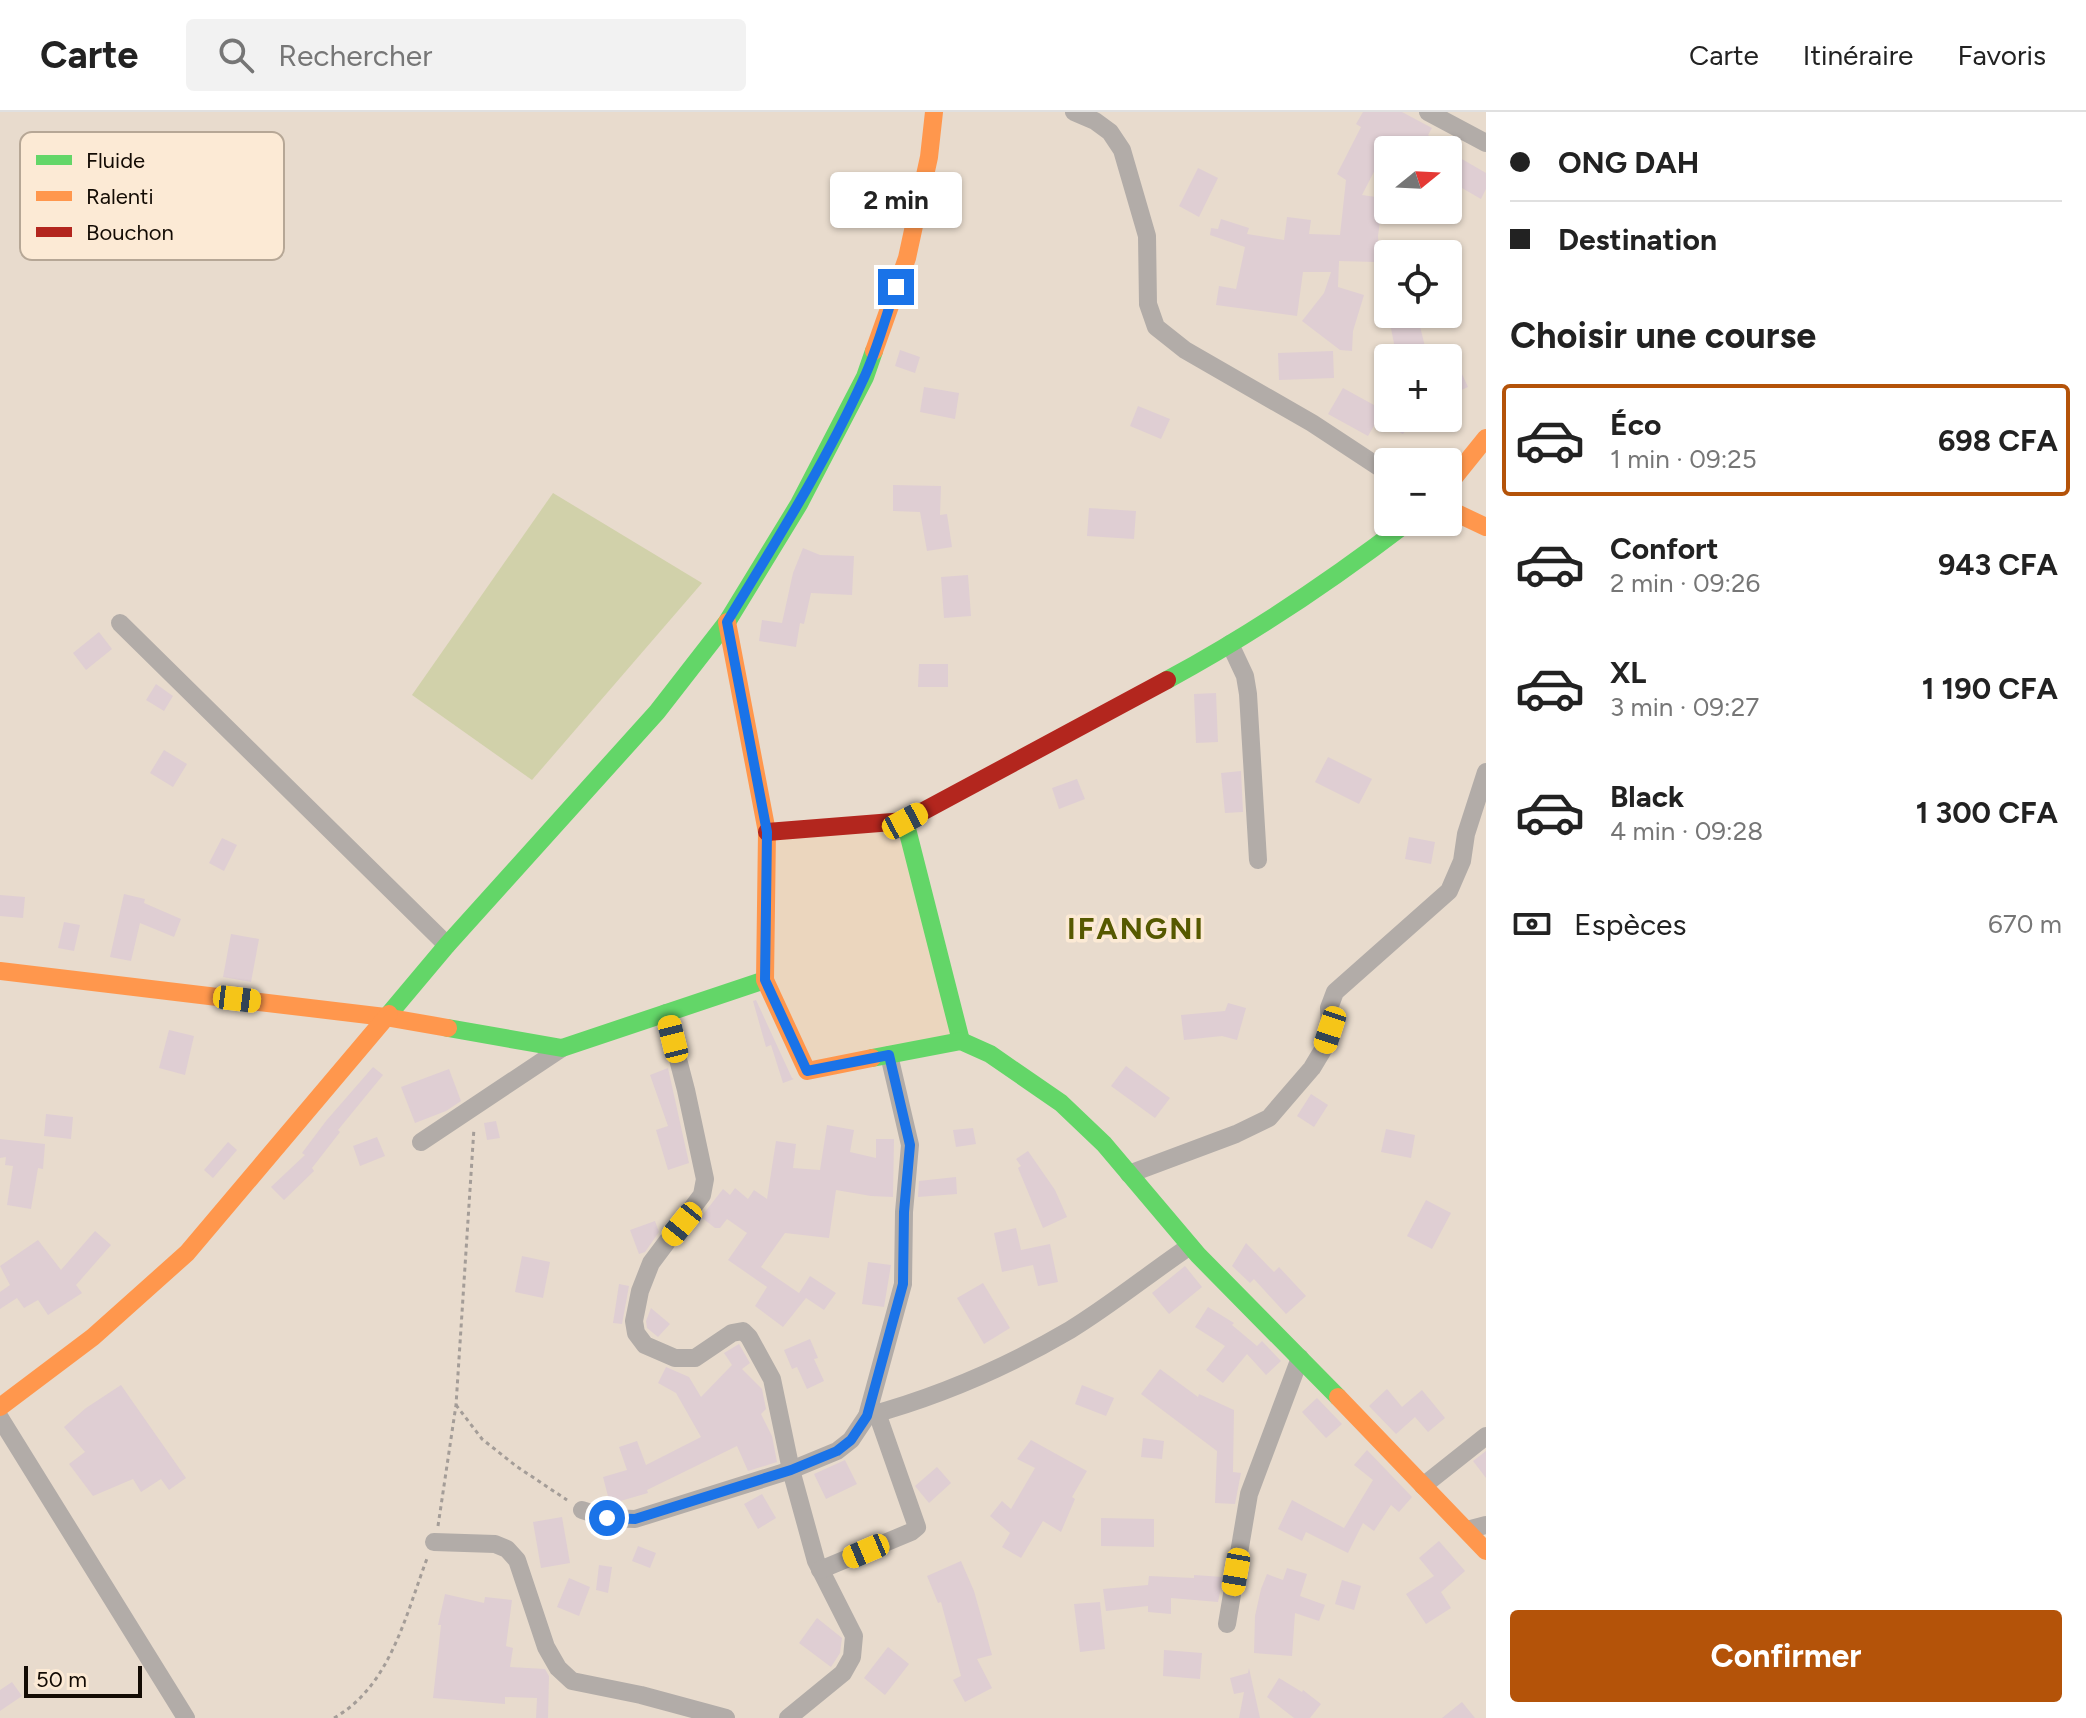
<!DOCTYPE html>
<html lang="fr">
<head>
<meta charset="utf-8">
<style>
  :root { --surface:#fff; --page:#f2f2f2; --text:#222; --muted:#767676; --line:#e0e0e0; --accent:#b45309 }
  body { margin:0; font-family:Figtree,sans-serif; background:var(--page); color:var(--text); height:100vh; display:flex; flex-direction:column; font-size:30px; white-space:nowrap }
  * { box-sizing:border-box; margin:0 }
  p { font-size:26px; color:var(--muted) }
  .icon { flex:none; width:44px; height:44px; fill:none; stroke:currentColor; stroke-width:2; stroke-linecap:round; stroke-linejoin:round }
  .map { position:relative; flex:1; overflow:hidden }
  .details { display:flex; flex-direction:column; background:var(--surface); width:600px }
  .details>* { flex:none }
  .top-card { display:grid; align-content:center; height:176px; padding:0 24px; background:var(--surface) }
  .needle { width:52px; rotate:72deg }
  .tools { position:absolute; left:1374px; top:24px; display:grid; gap:16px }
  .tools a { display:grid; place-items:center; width:88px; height:88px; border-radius:8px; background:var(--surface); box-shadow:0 2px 6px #0004; font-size:40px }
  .scale { position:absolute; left:24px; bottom:20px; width:118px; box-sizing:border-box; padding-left:8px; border:4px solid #130b04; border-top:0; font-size:22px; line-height:28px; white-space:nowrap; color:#130b04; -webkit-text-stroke:6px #fcead5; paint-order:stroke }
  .end { position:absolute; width:36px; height:36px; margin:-18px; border:10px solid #1a73e8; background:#fff; box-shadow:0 0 0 4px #fff }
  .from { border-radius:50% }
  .bubble { position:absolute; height:56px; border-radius:8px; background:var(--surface); box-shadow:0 2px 6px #0004; font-size:26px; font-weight:700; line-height:56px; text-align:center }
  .car { position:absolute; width:24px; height:48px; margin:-24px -12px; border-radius:10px; box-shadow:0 0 6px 2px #0007; background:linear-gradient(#f5c518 24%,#345 0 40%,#f5c518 0 76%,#345 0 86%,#f5c518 0) }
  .top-card b { display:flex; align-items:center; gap:28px; height:76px; font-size:30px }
  .top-card b+b { border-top:2px solid var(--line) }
  .top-card i { width:20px; height:20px; background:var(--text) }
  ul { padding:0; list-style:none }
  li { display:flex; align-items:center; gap:24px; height:112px; margin:0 16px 12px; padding:0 8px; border:4px solid transparent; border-radius:8px }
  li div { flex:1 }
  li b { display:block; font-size:30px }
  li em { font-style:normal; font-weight:700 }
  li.on { border-color:var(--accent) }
  li>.icon { width:72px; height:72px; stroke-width:1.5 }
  h2 { padding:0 24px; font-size:36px; line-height:96px }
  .pay { display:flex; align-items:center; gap:20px; height:88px; padding:0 24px; font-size:30px }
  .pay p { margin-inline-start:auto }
  .button { display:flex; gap:16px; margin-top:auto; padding:16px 24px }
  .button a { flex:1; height:92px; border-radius:8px; background:var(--accent); color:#fff; font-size:32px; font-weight:700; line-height:92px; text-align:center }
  header { display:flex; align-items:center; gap:48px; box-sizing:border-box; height:112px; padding:0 40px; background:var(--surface); border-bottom:2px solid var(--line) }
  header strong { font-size:38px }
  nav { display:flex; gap:44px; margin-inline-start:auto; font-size:28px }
  .search { width:560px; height:72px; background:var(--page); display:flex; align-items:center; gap:20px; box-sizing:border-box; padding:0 28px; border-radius:8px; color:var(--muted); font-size:30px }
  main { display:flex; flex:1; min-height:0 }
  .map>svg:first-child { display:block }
  .built { fill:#ebd6be }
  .green { fill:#d1d1aa }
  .building { fill:#dfced3 }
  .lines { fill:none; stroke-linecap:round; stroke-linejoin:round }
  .path { stroke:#a49d98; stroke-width:3; stroke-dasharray:4 4; stroke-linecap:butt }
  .street { stroke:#b2aca8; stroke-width:18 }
  .fast { stroke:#63d668; stroke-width:18 }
  .slow { stroke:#ff974d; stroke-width:18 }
  .jam { stroke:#b3261e; stroke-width:18 }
  .route { stroke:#1a73e8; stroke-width:10 }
  .labels { text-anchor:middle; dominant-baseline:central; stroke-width:7; stroke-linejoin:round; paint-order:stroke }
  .district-label { font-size:30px; font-weight:bold; letter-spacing:2px; fill:#565900; stroke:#fcead5 }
  .key { fill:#fcead5; stroke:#b6a796; stroke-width:2 }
  .key-label { font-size:22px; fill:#130b04 }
</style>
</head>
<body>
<header>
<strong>Carte</strong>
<div class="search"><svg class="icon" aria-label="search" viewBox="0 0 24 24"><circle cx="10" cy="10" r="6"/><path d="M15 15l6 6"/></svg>Rechercher</div>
<nav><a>Carte</a><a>Itinéraire</a><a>Favoris</a></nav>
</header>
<main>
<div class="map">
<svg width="1486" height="1606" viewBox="0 0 1486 1606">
  <rect width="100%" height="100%" fill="#e8dbcd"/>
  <path class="built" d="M900 716 953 924 812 952 770 865 771 726Z"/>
  <path class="green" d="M553 381 702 471 532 668 412 583Z"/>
  <g class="building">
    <path d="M1363 0H1402L1432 16 1428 23 1454 38H1388V58L1378 52 1362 83 1383 86 1378 124 1379 137 1375 150 1339 149 1338 175 1364 183 1353 219 1352 239 1340 238 1302 209 1324 181 1331 160H1303L1297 204 1216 193 1219 174 1236 177 1245 135 1210 123 1211 116 1218 117 1221 107 1249 116 1247 122 1284 128 1287 105 1311 108 1309 122 1340 123 1346 68 1337 62 1361 15 1356 12Z"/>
    <path d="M1448 39 1486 61V77L1481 87 1448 68Z"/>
    <path d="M1198 56 1218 66 1199 105 1179 94Z"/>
    <path d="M1388 202H1417L1426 239 1397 246Z"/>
    <path d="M1448 232 1468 275 1448 284Z"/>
    <path d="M900 238 920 245 915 261 895 254Z"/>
    <path d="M1333 239 1334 266 1279 268 1278 241Z"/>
    <path d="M924 275 959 281 955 307 920 300Z"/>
    <path d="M1343 276 1383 298 1378 306H1413L1403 322 1378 307 1368 324 1328 302Z"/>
    <path d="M1138 294 1170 307 1161 327 1130 314Z"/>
    <path d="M893 373 941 374 940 403 947 402 952 435 927 439 920 400 893 399Z"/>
    <path d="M1089 396 1136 399 1134 427 1087 424Z"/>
    <path d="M803 436 820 443 854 444 852 483 811 481 804 512 800 511 796 535 759 529 762 508 782 511 793 461Z"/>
    <path d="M968 463 971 504 944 506 941 465Z"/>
    <path d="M99 520 112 537 86 558 73 541Z"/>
    <path d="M919 552H948V575H918Z"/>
    <path d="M156 572 173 584 164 599 146 588Z"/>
    <path d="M1216 581 1218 630 1196 631 1194 582Z"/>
    <path d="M164 638 187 652 173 675 150 661Z"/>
    <path d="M1328 645 1372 667 1359 692 1315 670Z"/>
    <path d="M1241 659 1243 700 1225 701 1221 661Z"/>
    <path d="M1077 667 1085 687 1059 697 1052 676Z"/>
    <path d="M1409 725 1435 730 1431 752 1405 747Z"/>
    <path d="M222 726 237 733 224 759 209 751Z"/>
    <path d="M124 782 145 787 144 791 181 807 174 825 140 811 131 849 110 845Z"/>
    <path d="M0 783 25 785 23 806 0 804Z"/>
    <path d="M64 810 80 813 74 839 58 836Z"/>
    <path d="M231 822 259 827 251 870 223 865Z"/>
    <path d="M756 888 792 966 794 967 783 971 771 933 766 935 753 889Z"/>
    <path d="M1228 891 1246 896 1237 928 1222 924 1184 928 1181 903 1225 899Z"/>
    <path d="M169 918 194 924 185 963 159 956Z"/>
    <path d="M1126 954 1170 986 1155 1006 1111 974Z"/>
    <path d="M373 955 383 963 338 1018 340 1020 312 1056 314 1059 284 1088 271 1075 305 1043 302 1041 326 1009Z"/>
    <path d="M668 956 689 1051 668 1058 656 1018 668 1014 650 963Z"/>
    <path d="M449 957 461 989 446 999 415 1011 401 975Z"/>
    <path d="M1311 982 1328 993 1314 1015 1297 1004Z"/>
    <path d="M46 1002 73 1005 71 1027 44 1024Z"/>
    <path d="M496 1009 500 1026 487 1028 484 1011Z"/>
    <path d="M827 1013 854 1018 850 1040 876 1046V1027H894L893 1085 871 1084 836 1078 829 1126 785 1121 761 1155 799 1181 810 1164 836 1181 824 1198 806 1186 783 1215 755 1194 767 1175 728 1148 747 1121 727 1107 720 1116H715L701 1105 723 1077 730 1083 735 1076 748 1087 754 1078 767 1087 776 1029 796 1032 793 1056 820 1058Z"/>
    <path d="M973 1016 976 1032 956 1035 953 1018Z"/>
    <path d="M1386 1017 1415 1023 1411 1046 1381 1040Z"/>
    <path d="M377 1025 385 1044 360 1054 353 1034Z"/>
    <path d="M0 1027 45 1032 43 1057 38 1056 31 1097 7 1093 13 1054 5 1053 6 1045 0 1046Z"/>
    <path d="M228 1030 237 1038 213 1066 204 1058Z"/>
    <path d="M1028 1039 1055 1078 1067 1105 1043 1116 1018 1056 1021 1054 1016 1047Z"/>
    <path d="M956 1065 957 1082 918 1085 919 1069Z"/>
    <path d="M1426 1088 1451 1101 1432 1137 1407 1124Z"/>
    <path d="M655 1109 659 1120 645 1140 639 1142 630 1118Z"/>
    <path d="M1016 1116 1021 1138 1050 1132 1058 1170 1038 1174 1033 1153 1002 1160 994 1121Z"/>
    <path d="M95 1119 111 1133 76 1173 82 1181 48 1203 38 1188 24 1196 17 1186 0 1197V1180L10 1173 0 1154 38 1128 61 1158Z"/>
    <path d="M1246 1131 1274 1160 1279 1155 1306 1184 1286 1202 1254 1167 1250 1171 1232 1154Z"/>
    <path d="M522 1144 550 1150 543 1186 515 1180Z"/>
    <path d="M868 1150 891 1153 884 1195 862 1192Z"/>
    <path d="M1185 1154 1202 1175 1169 1202 1152 1181Z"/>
    <path d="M983 1171 1010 1216 984 1232 957 1186Z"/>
    <path d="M619 1172 629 1174 622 1212 613 1211Z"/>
    <path d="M1208 1195 1234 1211 1232 1213 1257 1234 1262 1229 1281 1249 1266 1263 1247 1242 1223 1271 1206 1258 1225 1234 1195 1215Z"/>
    <path d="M651 1196 670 1212 658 1225 647 1216 646 1209Z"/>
    <path d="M810 1227 818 1246 814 1247 824 1269 807 1277 797 1255 792 1257 784 1238Z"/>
    <path d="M739 1232 750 1251 742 1257 762 1277 766 1297 761 1302 772 1324 777 1350 748 1359 737 1334 647 1378 648 1381 610 1392 603 1365 627 1358 619 1335 637 1329 646 1353 701 1325 676 1281 658 1271 666 1255 689 1265 701 1285 732 1253 724 1241Z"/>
    <path d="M1160 1257 1198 1285 1199 1282 1234 1298 1233 1360 1241 1361 1235 1392 1215 1391 1217 1339 1141 1282Z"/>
    <path d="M121 1273 186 1366 169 1378 161 1367 141 1380 133 1367 93 1384 69 1352 85 1340 64 1315 86 1296Z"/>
    <path d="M1082 1273 1114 1286 1106 1304 1075 1292Z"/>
    <path d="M1387 1277 1402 1295 1422 1278 1445 1306 1428 1320 1415 1305 1396 1322 1369 1294Z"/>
    <path d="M1317 1286 1342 1312 1326 1326 1302 1300Z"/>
    <path d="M1143 1326 1164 1329 1162 1347 1141 1345Z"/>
    <path d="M1031 1328 1087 1359 1072 1385 1075 1387 1061 1420 1043 1409 1021 1446 1002 1435 1010 1421 990 1404 1002 1389 1011 1397 1035 1356 1017 1347Z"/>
    <path d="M1367 1338 1412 1385 1399 1400 1391 1393 1374 1419 1363 1411 1348 1441 1306 1420 1302 1429 1278 1417 1292 1388 1344 1416 1373 1368 1354 1353Z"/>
    <path d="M1486 1339V1366L1473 1349Z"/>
    <path d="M845 1348 857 1372 826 1387 814 1362Z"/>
    <path d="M937 1355 951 1371 929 1391 915 1374Z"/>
    <path d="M762 1382 776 1406 758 1417 744 1392Z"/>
    <path d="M562 1405 570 1451 541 1456 533 1410Z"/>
    <path d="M1101 1406 1154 1407V1435L1101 1434Z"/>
    <path d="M1439 1429 1465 1459 1441 1480 1451 1496 1426 1512 1406 1482 1434 1464 1419 1446Z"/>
    <path d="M638 1434 656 1441 650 1456 632 1449Z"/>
    <path d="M961 1449 974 1479 992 1543 977 1547 992 1576 965 1590 953 1568 961 1564 941 1490 938 1491 927 1464Z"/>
    <path d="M599 1453 612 1455 608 1481 596 1478Z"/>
    <path d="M1287 1456 1307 1462 1300 1484 1325 1493 1319 1509 1295 1501 1292 1544 1254 1541 1255 1504 1261 1477 1267 1462 1283 1468Z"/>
    <path d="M1194 1463 1223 1465 1218 1490 1171 1486V1502L1148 1500V1494L1106 1499 1103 1477 1148 1473 1149 1464 1194 1466Z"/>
    <path d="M569 1466 590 1475 579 1504 557 1495Z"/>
    <path d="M1342 1468 1361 1474 1354 1498 1335 1492Z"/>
    <path d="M445 1482 484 1491 485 1485 512 1488 506 1534 513 1536 510 1555 545 1557 549 1564 548 1606H536L537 1586 505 1585V1592L433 1586 441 1513H438Z"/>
    <path d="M1100 1490 1105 1537 1080 1540 1074 1492Z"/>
    <path d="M817 1506 842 1526 840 1541 831 1555 799 1531Z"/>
    <path d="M888 1535 909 1552 885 1583 864 1566Z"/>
    <path d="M1164 1538 1202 1541 1200 1567 1163 1564Z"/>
    <path d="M1249 1556 1260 1606H1239L1244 1580 1234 1582 1230 1566 1248 1561Z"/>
    <path d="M1279 1566 1302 1580 1303 1578 1321 1592 1310 1606H1294L1267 1585Z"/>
    <path d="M12 1570 22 1584 0 1599V1578Z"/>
    <path d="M1462 1590 1475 1606H1442Z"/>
  </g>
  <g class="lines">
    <g class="path">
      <path d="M456 1293 482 1327 516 1354 567 1388"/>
      <path d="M438 1414 456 1293 474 1016"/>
      <path d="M334 1606C391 1574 406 1501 428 1444"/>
    </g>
    <g class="street">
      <path d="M1074 0 1095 9 1110 20 1122 38 1147 124 1148 192 1156 215 1185 238 1312 311 1388 361"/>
      <path d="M1428 0 1486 31"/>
      <path d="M120 511 447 833"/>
      <path d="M1230 532 1245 564 1248 582 1258 748"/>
      <path d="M666 901 686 978 705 1067 702 1083 651 1151 640 1179 634 1209 636 1221 645 1233 675 1246H695L732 1221 743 1219 749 1225 772 1267 791 1358 816 1449 854 1524 852 1545 843 1561 788 1606"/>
      <path d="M421 1030 562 936"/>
      <path d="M1129 1062 1236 1022 1269 1006 1312 956 1324 936 1330 918 1329 896 1335 880 1449 779 1462 749 1466 722 1486 660"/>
      <path d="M867 1304C937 1285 1007 1255 1070 1218 1111 1193 1150 1161 1190 1134"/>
      <path d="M0 1306 186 1606"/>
      <path d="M1423 1374 1486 1324"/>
      <path d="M582 1398 607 1406 635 1407 791 1358 837 1339 851 1328 867 1304 903 1172 904 1100 910 1033 889 943"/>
      <path d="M1467 1418 1486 1413"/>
      <path d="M434 1430 495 1432 507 1437 517 1448 546 1535 558 1556 572 1569 641 1583 726 1606"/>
      <path d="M820 1458 911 1420 917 1415 877 1301"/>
      <path d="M1227 1512 1249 1382 1300 1246"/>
    </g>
    <g class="fast">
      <path d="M1167 568C1252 522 1331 469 1408 410"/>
      <path d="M905 709 961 929"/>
      <path d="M389 902 447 833 657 600 727 510 799 392 865 265 874 239"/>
      <path d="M448 916 562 936 765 868"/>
      <path d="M872 946 961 929 990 942 1061 991 1104 1032 1198 1143 1338 1285"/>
    </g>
    <g class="slow">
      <path d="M874 239 907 146 929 45 934 0"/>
      <path d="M1448 373 1486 326"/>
      <path d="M1448 397 1486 415"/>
      <path d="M727 510 767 720 765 868 807 959 872 946"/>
      <path d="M0 859 385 905 448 916"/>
      <path d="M1338 1285 1486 1439"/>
      <path d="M0 1295 93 1225 187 1141 389 902"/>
    </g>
    <path class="jam" d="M767 720 905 709 1167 568"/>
  </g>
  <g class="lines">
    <path class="route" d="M607 1406 635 1407 791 1358 837 1339 851 1328 867 1304 903 1172 904 1100 910 1033 889 943 807 959 765 868 767 720 727 510C775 431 825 352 863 268 877 239 885 206 896 175"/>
  </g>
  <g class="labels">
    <g class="district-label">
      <text x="1136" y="816">IFANGNI</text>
    </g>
  </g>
  <rect x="20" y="20" width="264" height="128" rx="12" class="key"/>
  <rect x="36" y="43" width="36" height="10" fill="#63d668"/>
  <rect x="36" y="79" width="36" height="10" fill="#ff974d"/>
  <rect x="36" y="115" width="36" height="10" fill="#b3261e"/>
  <g class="key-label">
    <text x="86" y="56">Fluide</text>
    <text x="86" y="92">Ralenti</text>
    <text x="86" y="128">Bouchon</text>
  </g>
</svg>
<div class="tools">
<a><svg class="needle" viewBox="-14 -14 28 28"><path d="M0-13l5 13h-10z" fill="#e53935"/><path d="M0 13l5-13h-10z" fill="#767676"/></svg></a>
<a><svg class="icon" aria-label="locate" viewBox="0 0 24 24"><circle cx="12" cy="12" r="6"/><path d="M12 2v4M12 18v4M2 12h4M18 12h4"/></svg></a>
<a>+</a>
<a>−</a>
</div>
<div class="scale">50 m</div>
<i class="end from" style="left:607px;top:1406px"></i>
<i class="end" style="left:896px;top:175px"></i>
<div class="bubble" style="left:830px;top:60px;width:132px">2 min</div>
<i class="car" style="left:905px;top:709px;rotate:62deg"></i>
<i class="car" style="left:237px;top:887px;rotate:97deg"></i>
<i class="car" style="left:1330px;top:918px;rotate:198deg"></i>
<i class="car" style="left:673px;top:927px;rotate:346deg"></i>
<i class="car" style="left:682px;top:1112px;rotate:219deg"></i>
<i class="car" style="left:866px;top:1439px;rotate:247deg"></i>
<i class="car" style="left:1236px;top:1460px;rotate:190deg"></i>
</div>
<section class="details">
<div class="top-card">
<b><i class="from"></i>ONG DAH</b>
<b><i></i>Destination</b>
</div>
<h2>Choisir une course</h2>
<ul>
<li class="on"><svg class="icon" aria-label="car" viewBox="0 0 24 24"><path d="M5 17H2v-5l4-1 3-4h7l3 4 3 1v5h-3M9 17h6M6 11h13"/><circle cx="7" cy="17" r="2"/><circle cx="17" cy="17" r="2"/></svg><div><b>Éco</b><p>1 min · 09:25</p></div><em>698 CFA</em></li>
<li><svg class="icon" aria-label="car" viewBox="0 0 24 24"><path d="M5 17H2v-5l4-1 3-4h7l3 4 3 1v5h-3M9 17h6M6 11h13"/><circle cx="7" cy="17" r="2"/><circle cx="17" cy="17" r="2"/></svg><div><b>Confort</b><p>2 min · 09:26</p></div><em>943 CFA</em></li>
<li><svg class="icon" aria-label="car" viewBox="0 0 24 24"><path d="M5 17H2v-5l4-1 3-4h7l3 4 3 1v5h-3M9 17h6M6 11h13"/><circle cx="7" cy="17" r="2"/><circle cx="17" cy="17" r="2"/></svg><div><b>XL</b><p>3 min · 09:27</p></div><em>1 190 CFA</em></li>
<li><svg class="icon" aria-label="car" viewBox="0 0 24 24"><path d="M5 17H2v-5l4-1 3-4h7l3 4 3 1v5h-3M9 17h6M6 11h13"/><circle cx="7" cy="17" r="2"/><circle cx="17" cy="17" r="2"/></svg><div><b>Black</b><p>4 min · 09:28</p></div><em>1 300 CFA</em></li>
</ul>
<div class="pay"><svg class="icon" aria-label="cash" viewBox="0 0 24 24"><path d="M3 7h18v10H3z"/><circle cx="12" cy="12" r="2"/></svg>Espèces<p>670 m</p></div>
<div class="button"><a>Confirmer</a></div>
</section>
</main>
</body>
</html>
